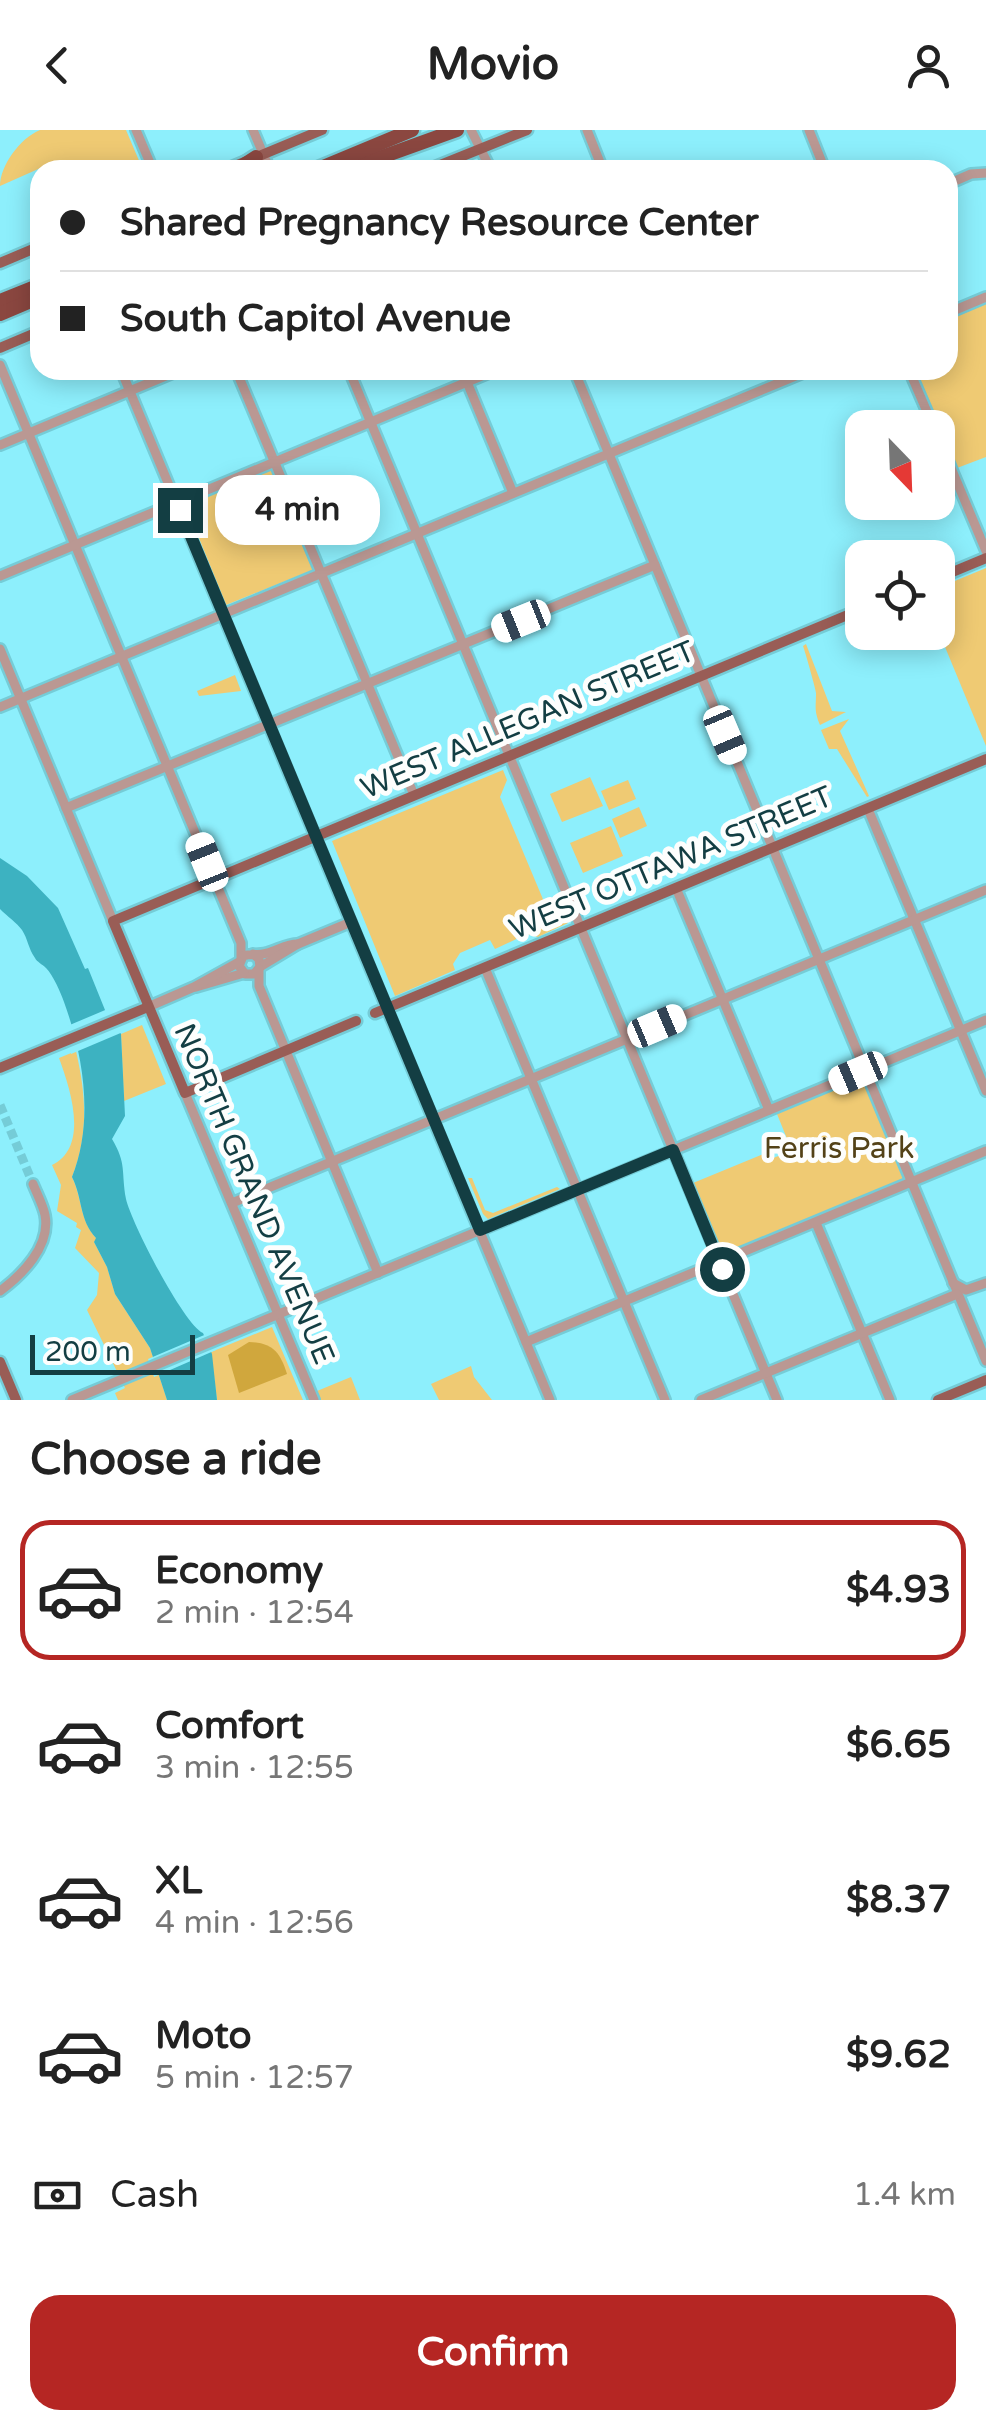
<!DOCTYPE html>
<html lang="en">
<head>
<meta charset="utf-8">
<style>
  :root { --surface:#fff; --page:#f6f6f6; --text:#222; --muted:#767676; --line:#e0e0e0; --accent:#b52623 }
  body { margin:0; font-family:"Varela Round",sans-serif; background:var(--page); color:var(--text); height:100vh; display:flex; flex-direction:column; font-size:38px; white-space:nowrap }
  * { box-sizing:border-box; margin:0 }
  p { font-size:32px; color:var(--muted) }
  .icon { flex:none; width:55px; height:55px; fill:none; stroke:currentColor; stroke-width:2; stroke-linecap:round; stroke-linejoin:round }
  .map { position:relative; height:1270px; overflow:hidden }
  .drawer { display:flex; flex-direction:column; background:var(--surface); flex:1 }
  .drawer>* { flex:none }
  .hud { position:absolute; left:30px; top:30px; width:928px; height:220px; border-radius:30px; box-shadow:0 5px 25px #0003; display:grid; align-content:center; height:220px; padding:0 30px; background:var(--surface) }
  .needle { width:65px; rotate:157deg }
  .fabs { position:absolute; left:845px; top:280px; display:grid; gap:20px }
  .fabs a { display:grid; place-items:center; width:110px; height:110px; border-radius:20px; background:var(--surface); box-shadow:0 5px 25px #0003; font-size:50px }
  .scale { position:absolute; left:30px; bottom:25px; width:165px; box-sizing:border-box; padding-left:10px; border:5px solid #133e43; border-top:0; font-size:28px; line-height:35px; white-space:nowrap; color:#133e43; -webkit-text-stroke:8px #fdfefd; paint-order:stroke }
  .end { position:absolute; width:45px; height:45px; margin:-22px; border:12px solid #133e43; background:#fff; box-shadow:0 0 0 5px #fff }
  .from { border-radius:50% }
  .bubble { position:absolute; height:70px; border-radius:30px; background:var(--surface); box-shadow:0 5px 25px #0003; font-size:32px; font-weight:800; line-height:70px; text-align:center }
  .car { position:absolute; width:30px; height:60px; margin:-30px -15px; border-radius:12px; box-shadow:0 0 8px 2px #0007; background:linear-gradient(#fff 24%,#345 0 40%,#fff 0 76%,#345 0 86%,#fff 0) }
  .hud b { display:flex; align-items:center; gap:35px; height:95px; font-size:38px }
  .hud b+b { border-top:2px solid var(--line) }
  .hud i { width:25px; height:25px; background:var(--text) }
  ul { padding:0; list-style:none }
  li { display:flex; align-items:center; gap:30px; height:140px; margin:0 20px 15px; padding:0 10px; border:5px solid transparent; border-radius:30px }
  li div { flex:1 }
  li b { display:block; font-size:38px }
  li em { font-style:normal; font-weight:800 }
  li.active { border-color:var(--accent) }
  li>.icon { width:90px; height:90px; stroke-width:1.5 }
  h2 { padding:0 30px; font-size:45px; line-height:120px }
  .pay { display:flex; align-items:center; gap:25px; height:110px; padding:0 30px; font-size:38px }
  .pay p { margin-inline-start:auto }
  .button { display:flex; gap:20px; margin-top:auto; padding:20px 30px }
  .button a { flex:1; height:115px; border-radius:30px; background:var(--accent); color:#fff; font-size:40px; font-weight:800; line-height:115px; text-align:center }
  header { display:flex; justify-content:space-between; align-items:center; height:130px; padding:0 30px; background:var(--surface); font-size:45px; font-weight:800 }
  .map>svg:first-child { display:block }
  .green { fill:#efca73 }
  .forest { fill:#d0a73d }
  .water { fill:#3db2c1 }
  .pier { fill:#8deffc }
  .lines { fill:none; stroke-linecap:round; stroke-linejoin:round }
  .minor-tunnel { stroke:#75ccd7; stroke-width:9; stroke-dasharray:9 4.5; stroke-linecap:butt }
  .minor-casing { stroke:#75ccd7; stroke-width:14 }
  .major-casing { stroke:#75ccd7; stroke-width:15 }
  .highway-casing { stroke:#75ccd7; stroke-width:19 }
  .minor { stroke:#ba9893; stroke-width:9 }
  .major { stroke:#995d56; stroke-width:10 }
  .highway { stroke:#8b4740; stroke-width:14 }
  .route { stroke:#133e43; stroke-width:12 }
  .labels { text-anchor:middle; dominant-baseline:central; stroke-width:10; stroke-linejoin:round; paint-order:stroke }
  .street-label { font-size:30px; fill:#133e43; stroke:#fdfefd }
  .park-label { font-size:30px; fill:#534217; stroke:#fdfefd }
</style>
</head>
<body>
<header><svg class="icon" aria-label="back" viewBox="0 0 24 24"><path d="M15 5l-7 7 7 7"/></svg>Movio<svg class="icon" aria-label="person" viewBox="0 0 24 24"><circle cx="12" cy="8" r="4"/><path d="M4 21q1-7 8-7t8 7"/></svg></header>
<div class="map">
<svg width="986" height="1270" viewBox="0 0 986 1270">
  <rect width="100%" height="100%" fill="#8deffc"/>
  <g class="green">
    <path d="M40 0H126L143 40H47L45 36 0 56C0 36 20 8 40 0Z"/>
    <path d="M986 173V327L957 338 915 240H948V188Z"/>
    <path d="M271 338 315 439 226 475 186 376Z"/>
    <path d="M986 438V616L938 500V458Z"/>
    <path d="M806 514 832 581 846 582 820 595C814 580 816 578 816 563 816 560 805 521 803 516Z"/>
    <path d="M235 545 241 561 199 566 197 561Z"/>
    <path d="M849 589 840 601 869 666 867 667 837 619H829L821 600Z"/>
    <path d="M503 640 507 650 500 667 545 774 563 782 568 793 538 807 527 804 495 819 490 810 460 823 453 834 455 840 395 866 332 711Z"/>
    <path d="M590 647 603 676 562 692 550 664Z"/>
    <path d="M628 650 636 669 609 680 601 661Z"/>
    <path d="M639 677 647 696 620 708 612 689Z"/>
    <path d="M611 696 623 726 583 743 570 713Z"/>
    <path d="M142 895 166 954 124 971 121 904Z"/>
    <path d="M76 921C86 965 89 1004 72 1047 83 1070 79 1090 97 1109L94 1112 107 1137 115 1164 150 1218 167 1270H118L115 1263 125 1258 87 1180 97 1165 99 1143 75 1118 81 1100 76 1097 77 1093 57 1081 61 1055 52 1035C90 1017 70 958 59 928Z"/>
    <path d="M862 948 903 1049 723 1123 693 1053 768 1022 773 1028 792 1021 777 984Z"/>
    <path d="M468 1048H472L485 1080 493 1083 557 1057 560 1059 488 1089 483 1084Z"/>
    <path d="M272 1197 303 1270H217L211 1222Z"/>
    <path d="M471 1236 474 1247 492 1270H439L431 1254Z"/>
    <path d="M351 1247 360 1270H321L317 1261Z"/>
  </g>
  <path class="forest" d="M249 1212C273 1213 280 1222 287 1244L239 1263 228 1225Z"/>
  <path class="water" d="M0 728 27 746 58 778 85 839 88 838 105 880 121 904 125 986 112 1009C127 1034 121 1042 126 1069 131 1092 184 1195 203 1203L212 1224 217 1270H167L150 1218 115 1164 107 1137 94 1112 96 1108C79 1090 83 1069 72 1047 94 992 84 927 64 872 61 863 53 845 46 838 42 834 37 832 35 828 28 818 28 809 22 800 17 793 7 786 0 779Z"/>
  <g class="pier">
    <path d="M110 878 123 902 71 924 65 897Z"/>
    <path d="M209 1203 216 1220 154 1247 148 1229Z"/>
  </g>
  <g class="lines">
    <path class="minor-tunnel" d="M0 975 33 1054"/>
    <g class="minor-casing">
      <g id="minor">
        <path d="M136 0 153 40"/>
        <path d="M253 0 270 40"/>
        <path d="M471 0 491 40"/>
        <path d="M587 0 603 40"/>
        <path d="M809 0 825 40"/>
        <path d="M948 54 971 44 986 43"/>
        <path d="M948 183 986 167"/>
        <path d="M0 235 241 813V828"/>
        <path d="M121 240 550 1270"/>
        <path d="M236 240 414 665"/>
        <path d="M349 240 777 1270"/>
        <path d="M462 240 513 363"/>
        <path d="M574 240 986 1231"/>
        <path d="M909 240 934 298"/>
        <path d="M938 307 986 421"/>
        <path d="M0 315 180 240"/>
        <path d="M0 446 496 240"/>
        <path d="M0 519 113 791"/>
        <path d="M0 577 810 240"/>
        <path d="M66 678 655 435"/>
        <path d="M868 679 986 961"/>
        <path d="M676 758 769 980"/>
        <path d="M253 824 259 829 260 837 254 844H245L239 836 243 826C251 823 258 826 267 823 278 820 286 814 298 814"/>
        <path d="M260 837 298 814 351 792"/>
        <path d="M485 838 665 1270"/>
        <path d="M259 839V856L378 1143"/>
        <path d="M196 857 244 843"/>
        <path d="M148 877 194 857 239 832"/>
        <path d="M185 963 314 1270"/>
        <path d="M232 1073 986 760"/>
        <path d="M816 1093 890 1270"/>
        <path d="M953 1153 966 1160 986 1153"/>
        <path d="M0 1161C22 1145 51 1116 45 1085 43 1075 37 1064 33 1054"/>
        <path d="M526 1212 986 1021"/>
        <path d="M72 1270 986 890"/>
        <path d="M701 1270 957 1164"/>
      </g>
    </g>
    <g class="major-casing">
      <g id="major">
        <path d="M225 40 322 0"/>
        <path d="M428 40 527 0"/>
        <path d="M0 133 40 116"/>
        <path d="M0 218 40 201"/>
        <path d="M938 448 986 428"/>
        <path d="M375 883 986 629"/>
        <path d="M356 891 185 963 113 791 862 479"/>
        <path d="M0 938 148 877"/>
        <path d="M0 1232 16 1270"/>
        <path d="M938 1270 986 1250"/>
      </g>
    </g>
    <g class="highway-casing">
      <g id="highway">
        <path d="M354 37 457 0"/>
        <path d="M236 40 256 27"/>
        <path d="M316 40 412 0"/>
        <path d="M0 171 40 155"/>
        <path d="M0 184 40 167"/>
      </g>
    </g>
    <use href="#minor" class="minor"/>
    <use href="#major" class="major"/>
    <use href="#highway" class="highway"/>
  </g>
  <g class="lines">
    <path class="route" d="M180 380 480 1100 673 1020 722 1139"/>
  </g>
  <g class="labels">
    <g class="street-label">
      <text transform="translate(528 590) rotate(-23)">WEST ALLEGAN STREET</text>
      <text transform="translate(671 733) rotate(-23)">WEST OTTAWA STREET</text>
      <text transform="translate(254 1064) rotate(67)">NORTH GRAND AVENUE</text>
    </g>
    <g class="park-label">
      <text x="839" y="1018">Ferris Park</text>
    </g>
  </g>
</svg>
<div class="fabs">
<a><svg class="needle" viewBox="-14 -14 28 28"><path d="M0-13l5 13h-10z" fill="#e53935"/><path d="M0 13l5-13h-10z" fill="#767676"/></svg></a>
<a><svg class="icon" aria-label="locate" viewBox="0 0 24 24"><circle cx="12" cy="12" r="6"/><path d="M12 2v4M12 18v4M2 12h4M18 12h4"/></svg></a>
</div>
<div class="scale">200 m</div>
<i class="end from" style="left:722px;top:1139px"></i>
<i class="end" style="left:180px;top:380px"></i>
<div class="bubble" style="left:215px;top:345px;width:165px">4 min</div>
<i class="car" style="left:521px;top:491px;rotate:248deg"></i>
<i class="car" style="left:725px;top:605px;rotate:157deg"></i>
<i class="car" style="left:207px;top:732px;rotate:338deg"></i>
<i class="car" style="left:657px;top:896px;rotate:67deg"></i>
<i class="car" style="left:858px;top:943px;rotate:247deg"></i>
<div class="hud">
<b><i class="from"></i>Shared Pregnancy Resource Center</b>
<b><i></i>South Capitol Avenue</b>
</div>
</div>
<section class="drawer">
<h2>Choose a ride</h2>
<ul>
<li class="active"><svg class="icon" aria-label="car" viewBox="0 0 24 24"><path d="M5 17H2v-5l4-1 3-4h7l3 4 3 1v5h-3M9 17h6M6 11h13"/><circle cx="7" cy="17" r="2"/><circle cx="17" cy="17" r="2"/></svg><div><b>Economy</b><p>2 min · 12:54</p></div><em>$4.93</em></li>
<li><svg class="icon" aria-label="car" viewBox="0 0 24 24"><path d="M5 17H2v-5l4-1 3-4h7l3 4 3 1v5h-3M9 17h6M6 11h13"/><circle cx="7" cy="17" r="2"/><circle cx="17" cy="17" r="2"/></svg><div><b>Comfort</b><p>3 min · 12:55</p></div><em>$6.65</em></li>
<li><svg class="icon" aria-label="car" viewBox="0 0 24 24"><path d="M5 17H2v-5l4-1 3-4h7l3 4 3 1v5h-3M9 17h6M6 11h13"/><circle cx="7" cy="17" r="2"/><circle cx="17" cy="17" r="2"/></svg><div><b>XL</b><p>4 min · 12:56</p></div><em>$8.37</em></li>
<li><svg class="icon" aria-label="car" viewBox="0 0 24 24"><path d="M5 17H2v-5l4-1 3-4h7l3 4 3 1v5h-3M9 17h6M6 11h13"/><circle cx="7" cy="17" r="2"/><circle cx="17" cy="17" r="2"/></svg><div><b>Moto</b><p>5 min · 12:57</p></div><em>$9.62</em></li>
</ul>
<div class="pay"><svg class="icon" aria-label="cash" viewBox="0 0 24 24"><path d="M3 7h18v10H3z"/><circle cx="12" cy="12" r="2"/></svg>Cash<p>1.4 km</p></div>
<div class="button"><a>Confirm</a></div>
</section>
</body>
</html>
